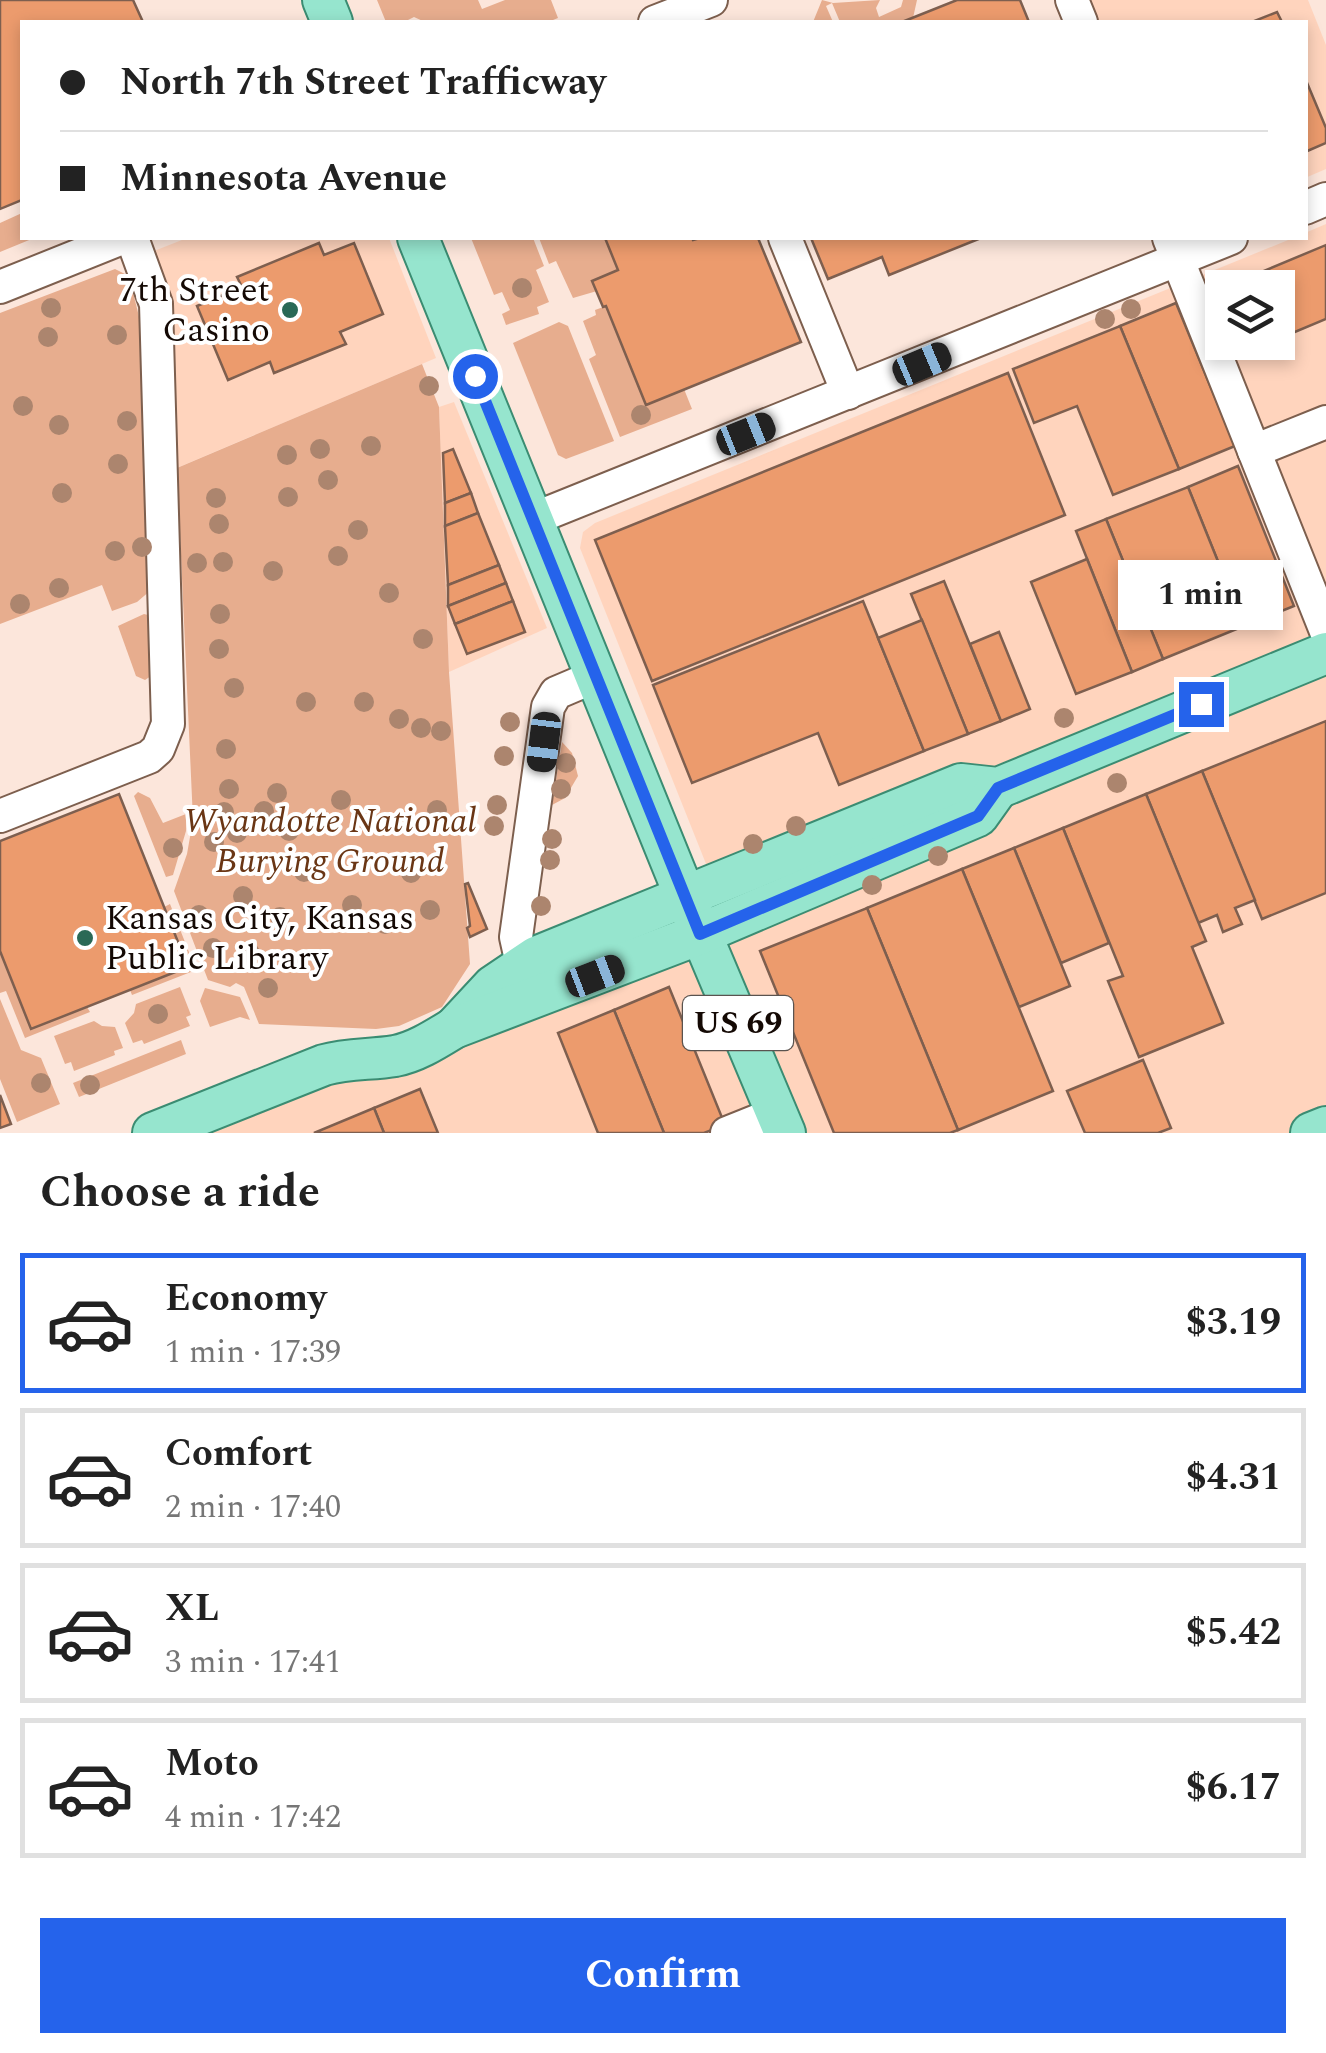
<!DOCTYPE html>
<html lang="en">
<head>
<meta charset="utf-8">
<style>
  :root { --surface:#fff; --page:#f6f6f6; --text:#222; --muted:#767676; --line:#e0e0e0; --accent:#2563eb }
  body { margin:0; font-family:Spectral,serif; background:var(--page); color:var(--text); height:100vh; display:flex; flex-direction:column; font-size:38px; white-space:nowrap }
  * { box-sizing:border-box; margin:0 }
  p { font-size:32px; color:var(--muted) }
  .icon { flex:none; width:55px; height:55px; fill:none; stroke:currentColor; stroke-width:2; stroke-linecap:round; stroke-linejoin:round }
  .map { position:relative; height:1133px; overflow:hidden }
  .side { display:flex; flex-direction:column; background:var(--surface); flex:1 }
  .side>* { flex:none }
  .guide { position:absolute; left:20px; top:20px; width:1288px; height:220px; border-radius:0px; box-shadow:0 5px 15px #0003; display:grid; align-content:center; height:220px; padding:0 40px; background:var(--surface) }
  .tools { position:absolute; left:1205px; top:270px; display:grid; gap:20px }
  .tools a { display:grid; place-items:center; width:90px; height:90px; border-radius:0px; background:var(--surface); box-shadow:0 5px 15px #0003; font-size:50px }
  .end { position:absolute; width:45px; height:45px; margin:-22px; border:12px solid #2563eb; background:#fff; box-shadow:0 0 0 5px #fff }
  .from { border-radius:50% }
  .bubble { position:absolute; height:70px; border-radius:0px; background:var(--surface); box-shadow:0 5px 15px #0003; font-size:32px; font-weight:700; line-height:70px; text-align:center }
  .car { position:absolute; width:30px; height:60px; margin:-30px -15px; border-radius:12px; box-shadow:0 0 8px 2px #0007; background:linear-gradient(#222 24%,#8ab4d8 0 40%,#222 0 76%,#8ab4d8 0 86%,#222 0) }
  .guide b { display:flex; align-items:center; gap:35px; height:95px; font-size:38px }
  .guide b+b { border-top:2px solid var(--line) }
  .guide i { width:25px; height:25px; background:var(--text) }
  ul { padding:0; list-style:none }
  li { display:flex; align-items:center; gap:30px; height:140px; margin:0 20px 15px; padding:0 20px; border:5px solid var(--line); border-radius:0px }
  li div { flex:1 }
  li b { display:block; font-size:38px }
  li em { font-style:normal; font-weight:700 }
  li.current { border-color:var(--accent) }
  li>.icon { width:90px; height:90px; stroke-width:1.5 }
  h2 { padding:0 40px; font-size:45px; line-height:120px }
  .primary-button { display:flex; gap:20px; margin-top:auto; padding:20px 40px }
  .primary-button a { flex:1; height:115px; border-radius:0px; background:var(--accent); color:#fff; font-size:40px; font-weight:700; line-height:115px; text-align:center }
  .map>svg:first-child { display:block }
  .built { fill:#ffd4bd; fill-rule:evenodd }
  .green { fill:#e7ad8e }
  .building { fill:#ec9b6d; stroke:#7e5f4f; stroke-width:2.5 }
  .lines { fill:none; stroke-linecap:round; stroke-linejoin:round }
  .minor-casing { stroke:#7d5f4e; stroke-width:36 }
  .major-casing { stroke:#3b8c72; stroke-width:44 }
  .minor { stroke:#fff; stroke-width:32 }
  .major { stroke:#96e5ce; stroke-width:40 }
  .tree { fill:#ac856e }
  .route { stroke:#2563eb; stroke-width:12 }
  .poi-dot { fill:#2a6956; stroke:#fff; stroke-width:4 }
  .labels { text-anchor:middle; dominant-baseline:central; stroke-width:8; stroke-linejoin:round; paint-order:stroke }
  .shield { fill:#fff; stroke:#5a534f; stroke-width:2.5 }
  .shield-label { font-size:32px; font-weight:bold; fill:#140904 }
  .poi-label { font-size:35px; fill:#140904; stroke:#fff; text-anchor:end }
  .park-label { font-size:35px; font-style:italic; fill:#6a3615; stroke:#fff }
</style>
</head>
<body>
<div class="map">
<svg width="1326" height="1133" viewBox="0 0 1326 1133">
  <rect width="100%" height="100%" fill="#fce6db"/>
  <g class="built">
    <path d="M1085 0H1308L1326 45V169L1305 178V22H1094Z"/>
    <path d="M1326 224V1133H199L339 1078 411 1073 452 1055 467 1043 734 934 580 548 583 532 595 523 1293 238H1305V233ZM1222 288H1278V342H1222Z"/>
    <path d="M187 238H389L436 358 172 470 166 313 154 251Z"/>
    <path d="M454 402 547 628 449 672 439 407Z"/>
  </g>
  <g class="green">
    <path d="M377 0H478L482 9 505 0H551L558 18 548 22H425L414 17 404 22H386Z"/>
    <path d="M822 0 833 3 880 0 876 8 879 17 901 7 903 0H917L913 18 902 22H840L832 3 826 6 833 22H813Z"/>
    <path d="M22 213V238H34L0 252V223Z"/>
    <path d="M471 238H533L544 266 536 270 549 302 537 307 539 314 506 325 502 314 510 310 502 292 494 295Z"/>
    <path d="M539 238H605L618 270 593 280 597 291 573 298 556 261 549 264Z"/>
    <path d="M115 269 129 276 143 333 151 590 137 602 112 611 102 585 0 624V313Z"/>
    <path d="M606 306 684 389 692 409 620 437 589 359 596 355 583 321 596 315 595 310Z"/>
    <path d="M559 322 568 326 614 441 566 459 558 455 513 343Z"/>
    <path d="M422 364 439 407 449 672 470 964 442 1007 399 1026 376 1029 259 1024 244 987 236 983 230 987 208 980 174 891 187 854 193 820 177 468Z"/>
    <path d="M144 614 152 616 154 674 145 680 136 676 118 626Z"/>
    <path d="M562 742 572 753 578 776 565 798 552 805Z"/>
    <path d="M138 792 150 798 163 823 186 814V831L173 875 166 877 134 796Z"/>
    <path d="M170 904 196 970 132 995 130 990 187 967 164 907Z"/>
    <path d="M0 951 31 1029 87 1007 90 1012 25 1038 6 991 0 993Z"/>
    <path d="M180 987 191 1015 186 1017 190 1026 144 1044 142 1040 133 1043 125 1023 134 1013 136 1004Z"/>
    <path d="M205 988 240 997 250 1020 240 1017 210 1027 200 1001Z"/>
    <path d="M0 999 21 1050 41 1058 60 1104 17 1122 0 1079Z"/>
    <path d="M94 1021 102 1026 115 1027 123 1048 114 1051 115 1055 74 1071 71 1062 65 1064 54 1036Z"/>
    <path d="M181 1040 186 1054 79 1097 73 1083Z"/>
  </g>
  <g class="building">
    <path d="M0 0H133L143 22H22V200L0 209Z"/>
    <path d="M957 0H1020L1029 22H902Z"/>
    <path d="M1277 12 1282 22H1252Z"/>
    <path d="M1305 78 1326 128V143L1305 152Z"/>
    <path d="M605 238H692L693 240 700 238H758L801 342 646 405 606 306 603 307 592 281 618 270Z"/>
    <path d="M811 238H981L889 275 882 257 828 279Z"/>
    <path d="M319 243 324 255 354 243 383 314 340 332 346 344 274 373 270 362 228 380 197 306 242 287 237 277Z"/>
    <path d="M1326 245V319L1278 339V288H1223Z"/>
    <path d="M1222 288V326L1209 294Z"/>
    <path d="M1176 303 1235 446 1179 469 1120 326Z"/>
    <path d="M1120 326 1179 469 1113 495 1077 406 1034 423 1013 369Z"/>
    <path d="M1229 342H1270L1235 357Z"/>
    <path d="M1008 373 1065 515 652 681 595 540Z"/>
    <path d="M453 449 471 493 445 503 443 453Z"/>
    <path d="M1238 466 1294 606 1244 626 1188 487Z"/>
    <path d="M1188 487 1244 626 1163 659 1106 519Z"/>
    <path d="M471 493 478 513 445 526V503Z"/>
    <path d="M478 513 499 565 448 585 445 526Z"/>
    <path d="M1106 519 1163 659 1132 672 1076 531Z"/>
    <path d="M1087 559 1132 672 1076 694 1031 582Z"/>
    <path d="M499 565 506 583 448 606V585Z"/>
    <path d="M944 581 1001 721 968 734 911 594Z"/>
    <path d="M506 583 513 601 455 624 448 606Z"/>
    <path d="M513 601 525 632 467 654 455 624Z"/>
    <path d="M863 601 924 751 839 785 818 733 692 783 653 685Z"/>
    <path d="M922 620 968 734 924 751 878 638Z"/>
    <path d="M999 632 1030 709 1001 721 970 644Z"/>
    <path d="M1326 721V893L1262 919 1202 771Z"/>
    <path d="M1202 771 1255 900 1235 908 1242 924 1223 932 1217 915 1198 923 1146 794Z"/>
    <path d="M119 794 188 967 31 1029 0 951V841Z"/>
    <path d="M1146 794 1206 941 1192 947 1223 1023 1139 1057 1108 981 1123 976 1063 828Z"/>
    <path d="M1063 828 1109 943 1061 963 1014 848Z"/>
    <path d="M1014 848 1070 986 1019 1007 962 869Z"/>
    <path d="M962 869 1053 1091 958 1130 867 908Z"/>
    <path d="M468 883 487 929 470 937 467 928 470 926 465 884Z"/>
    <path d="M867 908 958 1130 950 1133H834L760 951Z"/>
    <path d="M669 987 725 1125 704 1133H664L614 1010Z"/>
    <path d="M614 1010 664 1133H598L558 1033Z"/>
    <path d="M1143 1060 1171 1128 1158 1133H1085L1067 1091Z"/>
    <path d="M420 1089 438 1133H384L374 1108Z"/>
    <path d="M0 1095 11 1124 0 1128Z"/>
    <path d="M374 1108 384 1133H314Z"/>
  </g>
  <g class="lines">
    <g class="minor-casing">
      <g id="minor">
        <path d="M1072 0 1081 22"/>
        <path d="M655 22 711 0"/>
        <path d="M1305 208 1326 199"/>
        <path d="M785 238 848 393"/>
        <path d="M1169 238 1326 631"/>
        <path d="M0 287 122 238"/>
        <path d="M1254 451 1326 422"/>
        <path d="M533 519 1231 238"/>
        <path d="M0 816 149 757 158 749 168 724 156 304 132 238"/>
        <path d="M522 964 516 937 548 707 556 693 596 676"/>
        <path d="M727 1133 777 1113"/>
      </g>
    </g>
    <g class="major-casing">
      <g id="major">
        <path d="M323 0 332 22"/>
        <path d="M418 238 685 896 785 1133"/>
        <path d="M454 1028 493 986 536 957 961 784 998 788 1326 653"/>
        <path d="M153 1133 324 1065C348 1058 371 1060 395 1056 416 1052 436 1039 454 1028L700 934 978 816 998 788"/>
        <path d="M1311 1133 1326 1127"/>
      </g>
    </g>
    <use href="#minor" class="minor"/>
    <use href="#major" class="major"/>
  </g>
  <g class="tree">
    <circle cx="522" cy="288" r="10"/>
    <circle cx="51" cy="308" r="10"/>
    <circle cx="1131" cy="309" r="10"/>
    <circle cx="1105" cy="319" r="10"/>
    <circle cx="117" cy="335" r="10"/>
    <circle cx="48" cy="337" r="10"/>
    <circle cx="429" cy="386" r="10"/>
    <circle cx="23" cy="406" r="10"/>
    <circle cx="641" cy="415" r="10"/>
    <circle cx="127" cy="421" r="10"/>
    <circle cx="59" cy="425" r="10"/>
    <circle cx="371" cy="446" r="10"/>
    <circle cx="320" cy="449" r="10"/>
    <circle cx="287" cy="455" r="10"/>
    <circle cx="118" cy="464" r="10"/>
    <circle cx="328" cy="480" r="10"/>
    <circle cx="62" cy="493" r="10"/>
    <circle cx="288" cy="497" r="10"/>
    <circle cx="216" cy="498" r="10"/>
    <circle cx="219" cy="524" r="10"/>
    <circle cx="358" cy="530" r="10"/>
    <circle cx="142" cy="547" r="10"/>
    <circle cx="115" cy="551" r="10"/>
    <circle cx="338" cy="556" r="10"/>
    <circle cx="223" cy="562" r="10"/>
    <circle cx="197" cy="563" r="10"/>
    <circle cx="273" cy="571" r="10"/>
    <circle cx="59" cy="588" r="10"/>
    <circle cx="389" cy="593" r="10"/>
    <circle cx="20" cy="604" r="10"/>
    <circle cx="220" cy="614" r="10"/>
    <circle cx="423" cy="639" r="10"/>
    <circle cx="219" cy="649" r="10"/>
    <circle cx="234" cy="688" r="10"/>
    <circle cx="306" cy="702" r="10"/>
    <circle cx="364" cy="702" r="10"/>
    <circle cx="1064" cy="718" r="10"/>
    <circle cx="399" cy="719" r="10"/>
    <circle cx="510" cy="722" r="10"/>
    <circle cx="421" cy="728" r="10"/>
    <circle cx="441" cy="731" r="10"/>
    <circle cx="226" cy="749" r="10"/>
    <circle cx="504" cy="756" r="10"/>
    <circle cx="566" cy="763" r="10"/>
    <circle cx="1117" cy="783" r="10"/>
    <circle cx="229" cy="789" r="10"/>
    <circle cx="561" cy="789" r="10"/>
    <circle cx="277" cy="793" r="10"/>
    <circle cx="341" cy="800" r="10"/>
    <circle cx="497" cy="805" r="10"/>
    <circle cx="437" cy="810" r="10"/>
    <circle cx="264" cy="811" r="10"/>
    <circle cx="224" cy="812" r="10"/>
    <circle cx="494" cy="826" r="10"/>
    <circle cx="796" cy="826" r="10"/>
    <circle cx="289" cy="831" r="10"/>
    <circle cx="237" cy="833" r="10"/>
    <circle cx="552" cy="839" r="10"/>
    <circle cx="214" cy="842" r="10"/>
    <circle cx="753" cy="844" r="10"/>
    <circle cx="173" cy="848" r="10"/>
    <circle cx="938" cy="856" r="10"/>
    <circle cx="550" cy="860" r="10"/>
    <circle cx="304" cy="872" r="10"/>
    <circle cx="411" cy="873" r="10"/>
    <circle cx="872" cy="885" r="10"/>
    <circle cx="243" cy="896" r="10"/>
    <circle cx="352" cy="905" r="10"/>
    <circle cx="541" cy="906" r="10"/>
    <circle cx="430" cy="910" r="10"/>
    <circle cx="199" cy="915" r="10"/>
    <circle cx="280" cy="917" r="10"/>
    <circle cx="385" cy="924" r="10"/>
    <circle cx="213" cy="948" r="10"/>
    <circle cx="250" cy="953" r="10"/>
    <circle cx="268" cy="988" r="10"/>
    <circle cx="158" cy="1014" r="10"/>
    <circle cx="41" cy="1083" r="10"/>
    <circle cx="90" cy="1085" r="10"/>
  </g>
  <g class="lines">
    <path class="route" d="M475 376 700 934 978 816 998 788 1201 704"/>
  </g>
  <g class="poi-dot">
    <circle cx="290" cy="310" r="10"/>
    <circle cx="85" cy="938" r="10"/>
  </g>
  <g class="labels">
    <rect class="shield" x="683" y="996" width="110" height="54" rx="8"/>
    <g class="shield-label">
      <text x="738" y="1023">US 69</text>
    </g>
    <g class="poi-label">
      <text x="270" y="290">7th Street<tspan x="270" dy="40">Casino</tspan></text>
      <text x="105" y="918" text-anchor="start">Kansas City, Kansas<tspan x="105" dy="40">Public Library</tspan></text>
    </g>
    <g class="park-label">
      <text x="330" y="821">Wyandotte National<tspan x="330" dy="40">Burying Ground</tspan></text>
    </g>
  </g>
</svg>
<div class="tools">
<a><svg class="icon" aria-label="layers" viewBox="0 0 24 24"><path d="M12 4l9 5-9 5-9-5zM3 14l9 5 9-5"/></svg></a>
</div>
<i class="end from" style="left:475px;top:376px"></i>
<i class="end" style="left:1201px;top:704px"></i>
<div class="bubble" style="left:1118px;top:560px;width:165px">1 min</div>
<i class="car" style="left:922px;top:364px;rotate:67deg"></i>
<i class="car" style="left:746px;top:434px;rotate:68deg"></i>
<i class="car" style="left:544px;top:742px;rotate:187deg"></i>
<i class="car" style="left:595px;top:976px;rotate:69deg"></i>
<div class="guide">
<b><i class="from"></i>North 7th Street Trafficway</b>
<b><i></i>Minnesota Avenue</b>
</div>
</div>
<section class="side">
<h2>Choose a ride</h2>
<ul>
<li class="current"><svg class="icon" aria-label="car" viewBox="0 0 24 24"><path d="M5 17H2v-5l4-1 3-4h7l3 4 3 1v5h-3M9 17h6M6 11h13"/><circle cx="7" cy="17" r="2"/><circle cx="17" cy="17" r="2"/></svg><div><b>Economy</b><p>1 min · 17:39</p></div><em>$3.19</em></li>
<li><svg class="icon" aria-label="car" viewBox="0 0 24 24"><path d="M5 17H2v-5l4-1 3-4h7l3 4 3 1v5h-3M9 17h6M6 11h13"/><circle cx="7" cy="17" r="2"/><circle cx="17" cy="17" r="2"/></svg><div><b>Comfort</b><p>2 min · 17:40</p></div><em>$4.31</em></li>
<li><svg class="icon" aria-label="car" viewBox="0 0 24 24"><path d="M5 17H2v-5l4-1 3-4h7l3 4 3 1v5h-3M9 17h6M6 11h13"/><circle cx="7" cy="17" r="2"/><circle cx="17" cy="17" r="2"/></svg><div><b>XL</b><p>3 min · 17:41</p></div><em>$5.42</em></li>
<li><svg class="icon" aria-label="car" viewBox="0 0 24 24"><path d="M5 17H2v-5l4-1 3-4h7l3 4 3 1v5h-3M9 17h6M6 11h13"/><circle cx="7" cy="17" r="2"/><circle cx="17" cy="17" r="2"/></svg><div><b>Moto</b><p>4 min · 17:42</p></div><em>$6.17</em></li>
</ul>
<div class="primary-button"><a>Confirm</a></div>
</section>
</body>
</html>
